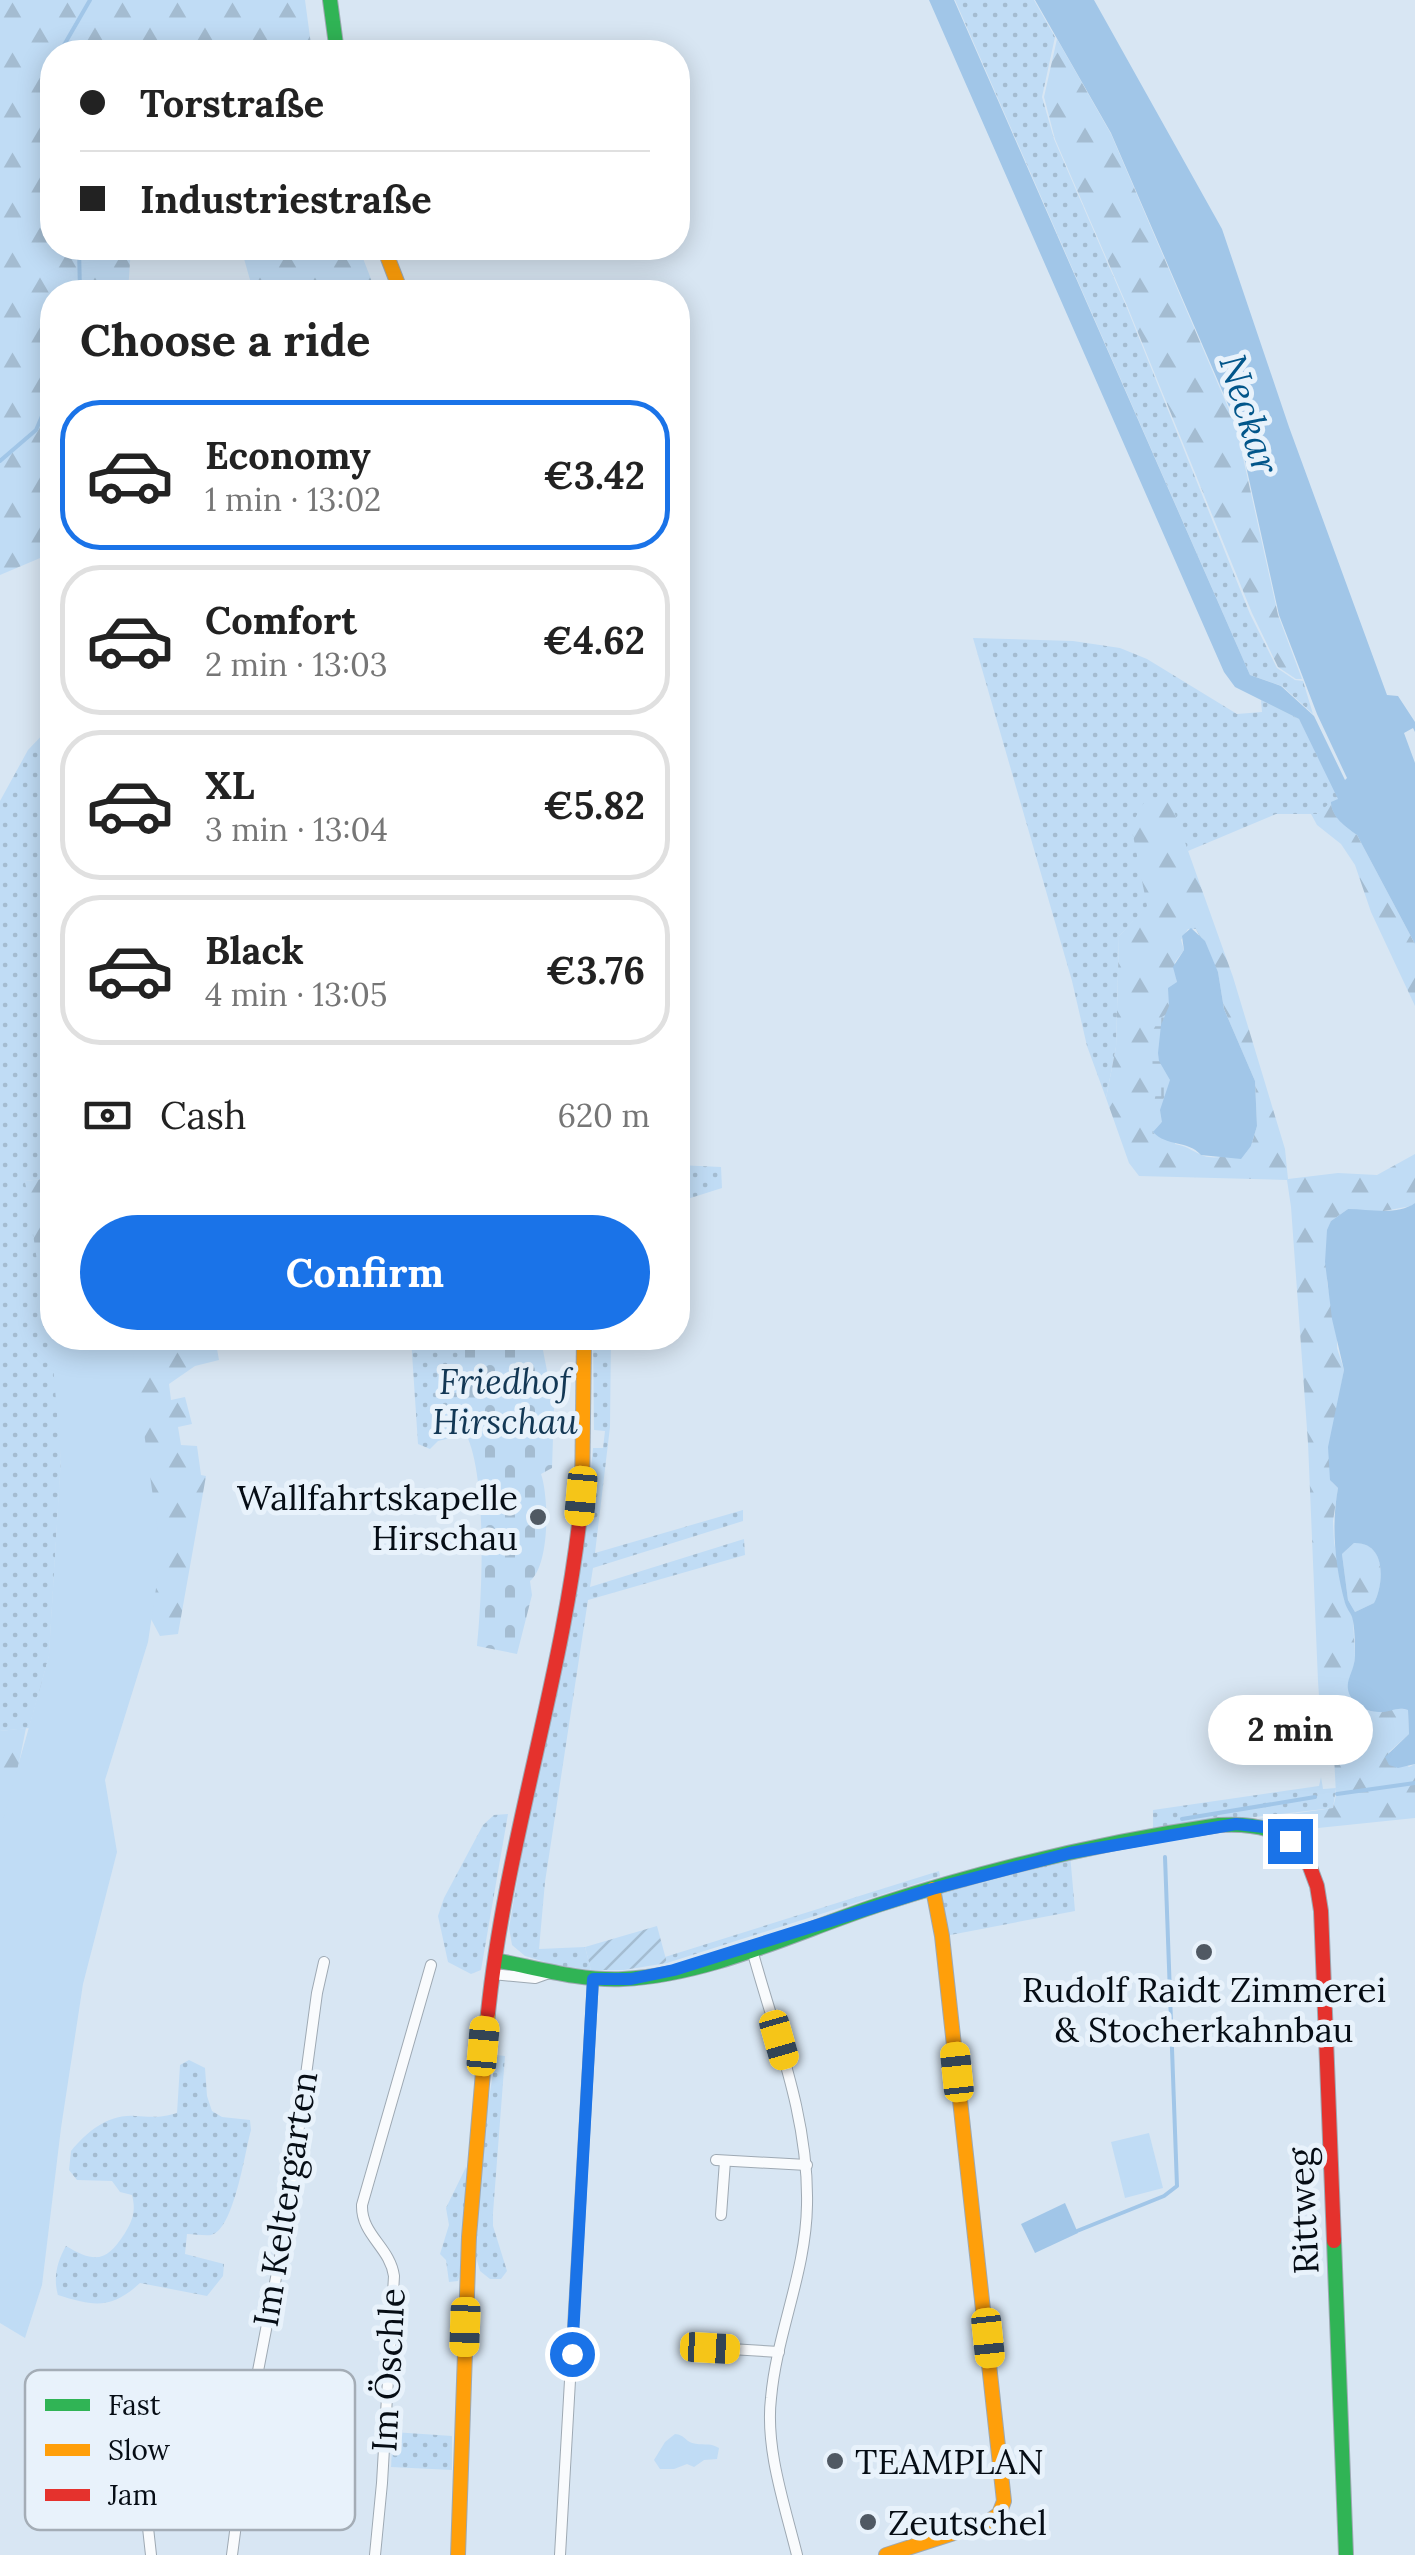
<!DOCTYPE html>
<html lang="en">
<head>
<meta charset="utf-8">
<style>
  :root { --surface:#fff; --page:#f2f2f2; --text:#222; --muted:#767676; --line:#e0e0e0; --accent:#1a73e8 }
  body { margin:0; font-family:Lora,serif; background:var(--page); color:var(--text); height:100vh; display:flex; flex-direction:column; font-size:38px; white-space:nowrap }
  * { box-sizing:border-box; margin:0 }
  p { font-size:32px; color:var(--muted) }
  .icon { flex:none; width:55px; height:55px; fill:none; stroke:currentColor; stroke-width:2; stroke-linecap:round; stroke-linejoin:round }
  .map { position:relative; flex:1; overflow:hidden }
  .details { position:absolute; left:40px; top:280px; width:650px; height:1070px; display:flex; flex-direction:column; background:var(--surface); border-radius:40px; box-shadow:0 5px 25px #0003 }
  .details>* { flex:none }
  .guide { position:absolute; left:40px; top:40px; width:650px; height:220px; border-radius:40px; box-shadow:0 5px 25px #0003; display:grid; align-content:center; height:220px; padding:0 40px; background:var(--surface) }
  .end { position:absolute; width:45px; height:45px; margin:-22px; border:12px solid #1a73e8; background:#fff; box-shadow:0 0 0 5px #fff }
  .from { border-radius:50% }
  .bubble { position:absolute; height:70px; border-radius:35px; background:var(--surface); box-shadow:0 5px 25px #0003; font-size:32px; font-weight:800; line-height:70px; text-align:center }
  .car { position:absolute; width:30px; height:60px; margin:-30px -15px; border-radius:12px; box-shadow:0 0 8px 2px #0007; background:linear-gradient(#f5c518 24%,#345 0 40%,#f5c518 0 76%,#345 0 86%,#f5c518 0) }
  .guide b { display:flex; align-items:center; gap:35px; height:95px; font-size:38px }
  .guide b+b { border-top:2px solid var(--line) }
  .guide i { width:25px; height:25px; background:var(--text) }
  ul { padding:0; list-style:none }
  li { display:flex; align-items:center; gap:30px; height:150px; margin:0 20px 15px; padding:0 20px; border:5px solid var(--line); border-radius:40px }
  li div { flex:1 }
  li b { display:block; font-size:38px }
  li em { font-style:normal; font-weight:800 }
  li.selected { border-color:var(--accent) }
  li>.icon { width:90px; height:90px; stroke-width:1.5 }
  h2 { padding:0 40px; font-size:45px; line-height:120px }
  .pay { display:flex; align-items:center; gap:25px; height:110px; padding:0 40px; font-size:38px }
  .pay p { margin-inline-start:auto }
  .cta { display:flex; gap:20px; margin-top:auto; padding:20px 40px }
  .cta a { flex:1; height:115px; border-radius:60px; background:var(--accent); color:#fff; font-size:40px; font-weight:800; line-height:115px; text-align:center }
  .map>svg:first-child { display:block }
  .grass { fill:url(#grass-dots) }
  .forest { fill:url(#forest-firs); fill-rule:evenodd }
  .wetland { fill:url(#wetland-marsh) }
  .cemetery { fill:url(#cemetery-stones) }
  .park { fill:#c0dcf5 }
  .garden { fill:url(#garden-furrows) }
  .water { fill:#a1c6e8; fill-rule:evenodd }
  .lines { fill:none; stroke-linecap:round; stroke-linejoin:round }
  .stream { stroke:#a1c6e8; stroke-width:4 }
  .street-casing { stroke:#9ea9b3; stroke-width:12 }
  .fast-casing { stroke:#9ea9b3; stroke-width:16 }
  .slow-casing { stroke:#9ea9b3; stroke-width:16 }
  .jam-casing { stroke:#9ea9b3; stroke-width:16 }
  .street { stroke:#f9fbfd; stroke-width:10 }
  .fast { stroke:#30b455; stroke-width:14 }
  .slow { stroke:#ff9f0a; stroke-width:14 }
  .jam { stroke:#e5322d; stroke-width:14 }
  .route { stroke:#1a73e8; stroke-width:12 }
  .poi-dot { fill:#505963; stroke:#e8f2fb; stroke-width:4 }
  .labels { text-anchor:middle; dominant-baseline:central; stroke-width:10; stroke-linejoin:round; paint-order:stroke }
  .park-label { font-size:35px; font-style:italic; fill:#133855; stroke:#e8f2fb }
  .poi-label { font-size:35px; fill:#060d15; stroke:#e8f2fb; text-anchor:start }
  .street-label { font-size:35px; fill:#060d15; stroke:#e8f2fb }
  .water-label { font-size:38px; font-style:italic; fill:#02568a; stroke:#e8f2fb }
  .key { fill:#e8f2fb; stroke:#a4adb6; stroke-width:2.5 }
  .key-label { font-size:28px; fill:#060d15 }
</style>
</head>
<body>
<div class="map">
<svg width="1415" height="2555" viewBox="0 0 1415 2555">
  <defs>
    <pattern id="grass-dots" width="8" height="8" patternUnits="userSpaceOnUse" patternTransform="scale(2.5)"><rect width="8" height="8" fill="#c0dcf5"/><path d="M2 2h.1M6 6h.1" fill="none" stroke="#a4bcd1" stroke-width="1.8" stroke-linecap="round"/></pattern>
    <pattern id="forest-firs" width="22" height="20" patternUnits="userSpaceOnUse" patternTransform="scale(2.5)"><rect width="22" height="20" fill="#c0dcf5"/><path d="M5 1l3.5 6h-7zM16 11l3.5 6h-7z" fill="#a4bcd1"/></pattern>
    <pattern id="wetland-marsh" width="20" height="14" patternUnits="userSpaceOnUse" patternTransform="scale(2.5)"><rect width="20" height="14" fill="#c0dcf5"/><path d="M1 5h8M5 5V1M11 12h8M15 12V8" fill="none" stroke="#a4bcd1"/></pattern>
    <pattern id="cemetery-stones" width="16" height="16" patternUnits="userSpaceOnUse" patternTransform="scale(2.5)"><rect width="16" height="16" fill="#c0dcf5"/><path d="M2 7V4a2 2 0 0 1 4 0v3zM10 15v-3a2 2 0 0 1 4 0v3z" fill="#a4bcd1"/></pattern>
    <pattern id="garden-furrows" width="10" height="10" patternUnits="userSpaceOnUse" patternTransform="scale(2.5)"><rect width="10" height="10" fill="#c0dcf5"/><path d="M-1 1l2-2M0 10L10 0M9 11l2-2" fill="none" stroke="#a4bcd1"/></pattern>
  </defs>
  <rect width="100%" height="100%" fill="#d8e6f3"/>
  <g class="grass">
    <path d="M955 0H1034L1055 37 1042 97 1054 139 1127 308 1250 614 1277 668 1295 680 1303 681 1313 714 1282 686 1250 675Z"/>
    <path d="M973 638 1073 641 1120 648 1147 659 1237 714 1262 712 1261 700 1299 719 1339 799 1317 814H1276L1188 851 1178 828 1147 907 1119 936 1116 1047 1106 1098 1087 1046 1072 981Z"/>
    <path d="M48 729 47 840 52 838V1178L25 1181 52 1293 61 1459 49 1656 29 1728 0 1731V801L28 750Z"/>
    <path d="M678 1165 721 1167 722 1188 678 1202Z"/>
    <path d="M411 1338H472L466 1434 438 1441 430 1449 418 1444Z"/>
    <path d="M593 1338H611L610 1427 595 1553 743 1510V1521L593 1568 590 1587 744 1539 745 1555 588 1600 545 1882 539 1949 585 1947 591 1970 555 1965 525 1956 512 1945 509 1928 526 1828 584 1541 593 1448H603L605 1431 594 1430Z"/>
    <path d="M1321 1777 1323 1789 1336 1788 1333 1808 1153 1829V1810L1319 1786Z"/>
    <path d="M508 1814 481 1970 471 1974 448 1962 438 1916 444 1898 483 1825 494 1815Z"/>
    <path d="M1070 1854 1075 1911 945 1936 939 1887Z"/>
    <path d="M939 1871 940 1876 667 1963 665 1957Z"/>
    <path d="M496 2055 505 2056 493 2213V2226L507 2271 501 2279H490L480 2271 476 2257 483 2135Z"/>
    <path d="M189 2060 205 2068 207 2096 212 2111 222 2117 250 2120 251 2130C245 2151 234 2230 211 2235 205 2236 194 2234 187 2234L185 2254 224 2264 223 2276 207 2296 140 2283C111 2310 93 2306 58 2295 53 2279 57 2261 66 2246 96 2264 107 2261 125 2233 133 2220 136 2210 132 2195L120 2192 112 2181 77 2180 69 2170 71 2151C87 2132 108 2114 135 2116 151 2117 161 2118 177 2113L180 2065Z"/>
    <path d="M466 2167 470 2175 461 2269 458 2281 449 2282 446 2260 440 2254 449 2225 446 2208Z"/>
    <path d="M393 2432 452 2436V2470L391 2467Z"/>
  </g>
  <g class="forest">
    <path d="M0 0H305L312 52H52V248H131L128 292H52V553L0 575Z"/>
    <path d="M1057 39 1111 134 1236 426 1278 615 1302 679H1296L1278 667 1252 613 1128 308 1055 139 1044 97Z"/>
    <path d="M241 248H359L376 292H233L252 287Z"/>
    <path d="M1146 799H1166L1171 803 1233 977 1285 1149 1288 1179 1338 1173 1377 1175 1415 1154V1203L1411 1206 1373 1213 1348 1209 1331 1221 1327 1282 1337 1335V1348L1344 1370 1329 1453 1332 1482 1338 1488 1333 1521 1334 1542 1345 1602 1353 1619 1355 1657 1350 1698C1371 1723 1386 1704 1408 1710L1409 1734 1389 1752 1409 1767 1415 1764V1818L1289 1831 1257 1819 1333 1808 1336 1795 1332 1716 1320 1711 1318 1681 1308 1443 1291 1207 1287 1180 1139 1176 1129 1163 1106 1098 1116 1047 1119 936 1147 906 1131 825ZM1188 929H1196L1218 972 1224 1009 1255 1081 1257 1126 1251 1146C1238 1152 1220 1161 1204 1156 1193 1152 1190 1147 1175 1144L1167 1014 1177 983 1175 962 1184 950 1181 940Z"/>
    <path d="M1331 802C1332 817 1346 827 1357 835L1415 944V1006L1371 912 1355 865 1341 844 1317 825 1311 814H1317Z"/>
    <path d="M52 1178V1293L38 1267 25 1181Z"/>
    <path d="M77 1338H215L219 1360 195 1366 169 1384 171 1400 185 1397 192 1424 178 1427 181 1445 197 1446 201 1475 206 1476 178 1634 160 1636 143 1604 29 1728 49 1656 61 1459 54 1365Z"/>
    <path d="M1354 1543C1386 1541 1385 1583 1374 1603L1355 1612 1348 1600 1342 1554Z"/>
    <path d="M26 1728 0 1857V1731Z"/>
  </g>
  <path class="wetland" d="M1167 1014C1156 1037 1158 1060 1170 1080L1161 1106 1162 1122 1153 1132 1157 1137H1151L1143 1124 1150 1120 1157 1089 1149 1055 1152 1032 1160 1018Z"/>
  <path class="cemetery" d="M459 1338H535L542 1345 554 1407 552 1468 541 1474C549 1497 550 1565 530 1581L532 1595 517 1654 477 1646C482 1599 489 1461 461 1426Z"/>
  <g class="park">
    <path d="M52 959V1338H131L161 1555 148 1642 105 1780 117 1852 83 1984 61 2128 42 2285 25 2338 0 2323V1830L49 1656 61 1459 45 1272V1142Z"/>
    <path d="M1149 2133 1163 2188 1125 2198 1111 2142Z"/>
    <path d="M675 2434C685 2435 684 2440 692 2443 702 2446 709 2442 719 2448L717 2459 704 2460 694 2467 687 2464 674 2469H660L654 2460 665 2442Z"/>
  </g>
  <path class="garden" d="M657 1926 667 1963 624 1970H591L585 1947Z"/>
  <g class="water">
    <path d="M929 0H954L1250 675 1281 686 1314 716 1345 780 1347 778 1317 714 1279 615 1237 425 1111 133 1035 0H1094L1222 229 1289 427 1387 695 1398 696 1415 722V732L1413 728 1404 733 1415 763V944L1357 835C1346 827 1331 817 1331 802L1338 799 1299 719 1235 687 1224 672Z"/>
    <path d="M1191 928 1205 941 1218 972 1224 1009 1255 1081 1257 1126 1251 1146 1241 1159 1201 1155C1188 1140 1167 1147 1153 1132L1162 1122 1160 1110 1170 1080 1159 1061 1158 1053 1161 1025 1169 1006 1168 988 1177 982 1173 967 1184 950 1182 936Z"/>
    <path d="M1415 1203V1764L1398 1768 1389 1765 1385 1757 1409 1734 1408 1710C1396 1706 1390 1713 1379 1712 1372 1712 1364 1709 1357 1706 1338 1683 1354 1678 1355 1656 1355 1646 1355 1626 1352 1617 1350 1612 1347 1609 1345 1603 1335 1566 1331 1526 1338 1488L1330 1480 1328 1447 1344 1370 1332 1319 1325 1262 1327 1230 1331 1221 1348 1209C1369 1209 1397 1216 1415 1203ZM1354 1543C1387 1542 1384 1584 1374 1603L1355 1612 1348 1600 1342 1554Z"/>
    <path d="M1065 2203 1078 2233 1035 2253 1021 2224Z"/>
  </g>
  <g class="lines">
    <g class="stream">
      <path d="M60 52 90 0"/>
      <path d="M79 248 80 292"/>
      <path d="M0 461 36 430 52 393"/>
      <path d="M1337 1794 1415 1783"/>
      <path d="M1182 1819 1315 1797"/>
      <path d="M1077 2231 1164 2196 1177 2186 1165 1857"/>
    </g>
    <g class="street-casing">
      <g id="street">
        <path d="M751 1946C774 2032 809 2115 807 2205 806 2272 777 2332 771 2398 765 2449 785 2506 797 2555"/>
        <path d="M492 1974 535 1978 549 1973"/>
        <path d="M716 2160 807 2165"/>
        <path d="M721 2215 725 2161"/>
        <path d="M697 2347 779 2352"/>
        <path d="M144 2491 151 2555"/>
        <path d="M232 2555 252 2402 285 2231 317 1993 324 1962"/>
        <path d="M375 2555 382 2483 394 2276C390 2247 361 2235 362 2205L431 1965"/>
        <path d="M560 2555 593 1979"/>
      </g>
    </g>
    <g class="fast-casing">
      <g id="fast">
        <path d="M330 0 337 52"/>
        <path d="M495 1960C537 1968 580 1981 623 1979 710 1975 796 1932 878 1905 989 1869 1103 1842 1219 1825 1254 1823 1286 1828 1307 1859"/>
        <path d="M1334 2241 1346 2555"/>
      </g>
    </g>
    <g class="slow-casing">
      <g id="slow">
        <path d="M384 248 401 292"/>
        <path d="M582 1496 584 1338"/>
        <path d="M458 2555 469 2237 488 2013"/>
        <path d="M886 2555 988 2522 999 2514 1004 2501 942 1936 933 1889"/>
      </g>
    </g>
    <g class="jam-casing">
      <g id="jam">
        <path d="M1307 1859 1317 1886 1321 1911 1334 2241"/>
        <path d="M488 2013C506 1838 566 1671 582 1496"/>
      </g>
    </g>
    <use href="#street" class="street"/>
    <use href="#fast" class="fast"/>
    <use href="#slow" class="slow"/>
    <use href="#jam" class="jam"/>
  </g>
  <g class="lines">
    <path class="route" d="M572 2354 593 1979H631L674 1970 932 1889 1070 1853 1236 1824 1264 1827 1290 1841"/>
  </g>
  <g class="poi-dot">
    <circle cx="538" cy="1517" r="10"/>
    <circle cx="1204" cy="1952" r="10"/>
    <circle cx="835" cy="2461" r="10"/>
    <circle cx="868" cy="2522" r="10"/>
  </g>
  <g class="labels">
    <g class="park-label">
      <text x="505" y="1381">Friedhof<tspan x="505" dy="40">Hirschau</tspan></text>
    </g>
    <g class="poi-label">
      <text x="518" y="1497" text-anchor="end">Wallfahrtskapelle<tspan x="518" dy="40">Hirschau</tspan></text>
      <text x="1204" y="1989" text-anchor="middle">Rudolf Raidt Zimmerei<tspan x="1204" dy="40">&amp; Stocherkahnbau</tspan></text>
      <text x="855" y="2461">TEAMPLAN</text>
      <text x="888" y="2522">Zeutschel</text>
    </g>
    <g class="street-label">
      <text transform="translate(285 2199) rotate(-81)">Im Keltergarten</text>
      <text transform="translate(1303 2211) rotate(-93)">Rittweg</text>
      <text transform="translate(388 2370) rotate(-87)">Im Öschle</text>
    </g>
    <g class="water-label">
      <text transform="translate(1250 414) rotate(73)">Neckar</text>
    </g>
  </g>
  <rect x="25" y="2370" width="330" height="160" rx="15" class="key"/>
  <rect x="45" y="2399" width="45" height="12" fill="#30b455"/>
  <rect x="45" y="2444" width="45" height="12" fill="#ff9f0a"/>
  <rect x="45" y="2489" width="45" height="12" fill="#e5322d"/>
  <g class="key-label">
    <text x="108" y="2415">Fast</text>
    <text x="108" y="2460">Slow</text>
    <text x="108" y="2505">Jam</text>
  </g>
</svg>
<i class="end from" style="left:572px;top:2354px"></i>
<i class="end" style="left:1290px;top:1841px"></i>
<div class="bubble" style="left:1208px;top:1695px;width:165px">2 min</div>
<i class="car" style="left:581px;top:1496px;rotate:185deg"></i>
<i class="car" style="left:779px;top:2040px;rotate:164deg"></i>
<i class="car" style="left:483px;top:2046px;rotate:5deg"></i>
<i class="car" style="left:957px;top:2072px;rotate:354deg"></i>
<i class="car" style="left:465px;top:2327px;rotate:182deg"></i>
<i class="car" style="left:988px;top:2338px;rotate:174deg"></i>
<i class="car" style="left:710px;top:2348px;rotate:93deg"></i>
<div class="guide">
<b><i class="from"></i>Torstraße</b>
<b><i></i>Industriestraße</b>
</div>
<section class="details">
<h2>Choose a ride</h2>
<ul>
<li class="selected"><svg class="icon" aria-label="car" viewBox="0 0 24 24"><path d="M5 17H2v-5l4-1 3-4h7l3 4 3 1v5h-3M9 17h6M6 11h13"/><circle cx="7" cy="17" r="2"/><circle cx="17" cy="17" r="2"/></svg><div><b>Economy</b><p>1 min · 13:02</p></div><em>€3.42</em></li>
<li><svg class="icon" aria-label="car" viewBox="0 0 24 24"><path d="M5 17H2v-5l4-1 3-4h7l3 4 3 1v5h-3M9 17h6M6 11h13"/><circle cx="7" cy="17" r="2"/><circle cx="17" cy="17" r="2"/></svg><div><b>Comfort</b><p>2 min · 13:03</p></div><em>€4.62</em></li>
<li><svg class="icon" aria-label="car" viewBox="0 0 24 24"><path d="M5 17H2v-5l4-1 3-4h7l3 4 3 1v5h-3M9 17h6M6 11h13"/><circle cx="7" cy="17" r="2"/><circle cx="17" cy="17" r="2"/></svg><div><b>XL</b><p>3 min · 13:04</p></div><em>€5.82</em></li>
<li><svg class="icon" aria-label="car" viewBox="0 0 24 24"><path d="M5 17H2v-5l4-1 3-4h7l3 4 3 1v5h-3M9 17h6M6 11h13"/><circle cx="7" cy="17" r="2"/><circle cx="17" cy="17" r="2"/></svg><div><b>Black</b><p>4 min · 13:05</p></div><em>€3.76</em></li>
</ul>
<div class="pay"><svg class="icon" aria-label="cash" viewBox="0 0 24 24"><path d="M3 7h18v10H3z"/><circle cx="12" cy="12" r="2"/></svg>Cash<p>620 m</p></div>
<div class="cta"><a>Confirm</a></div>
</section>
</div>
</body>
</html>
